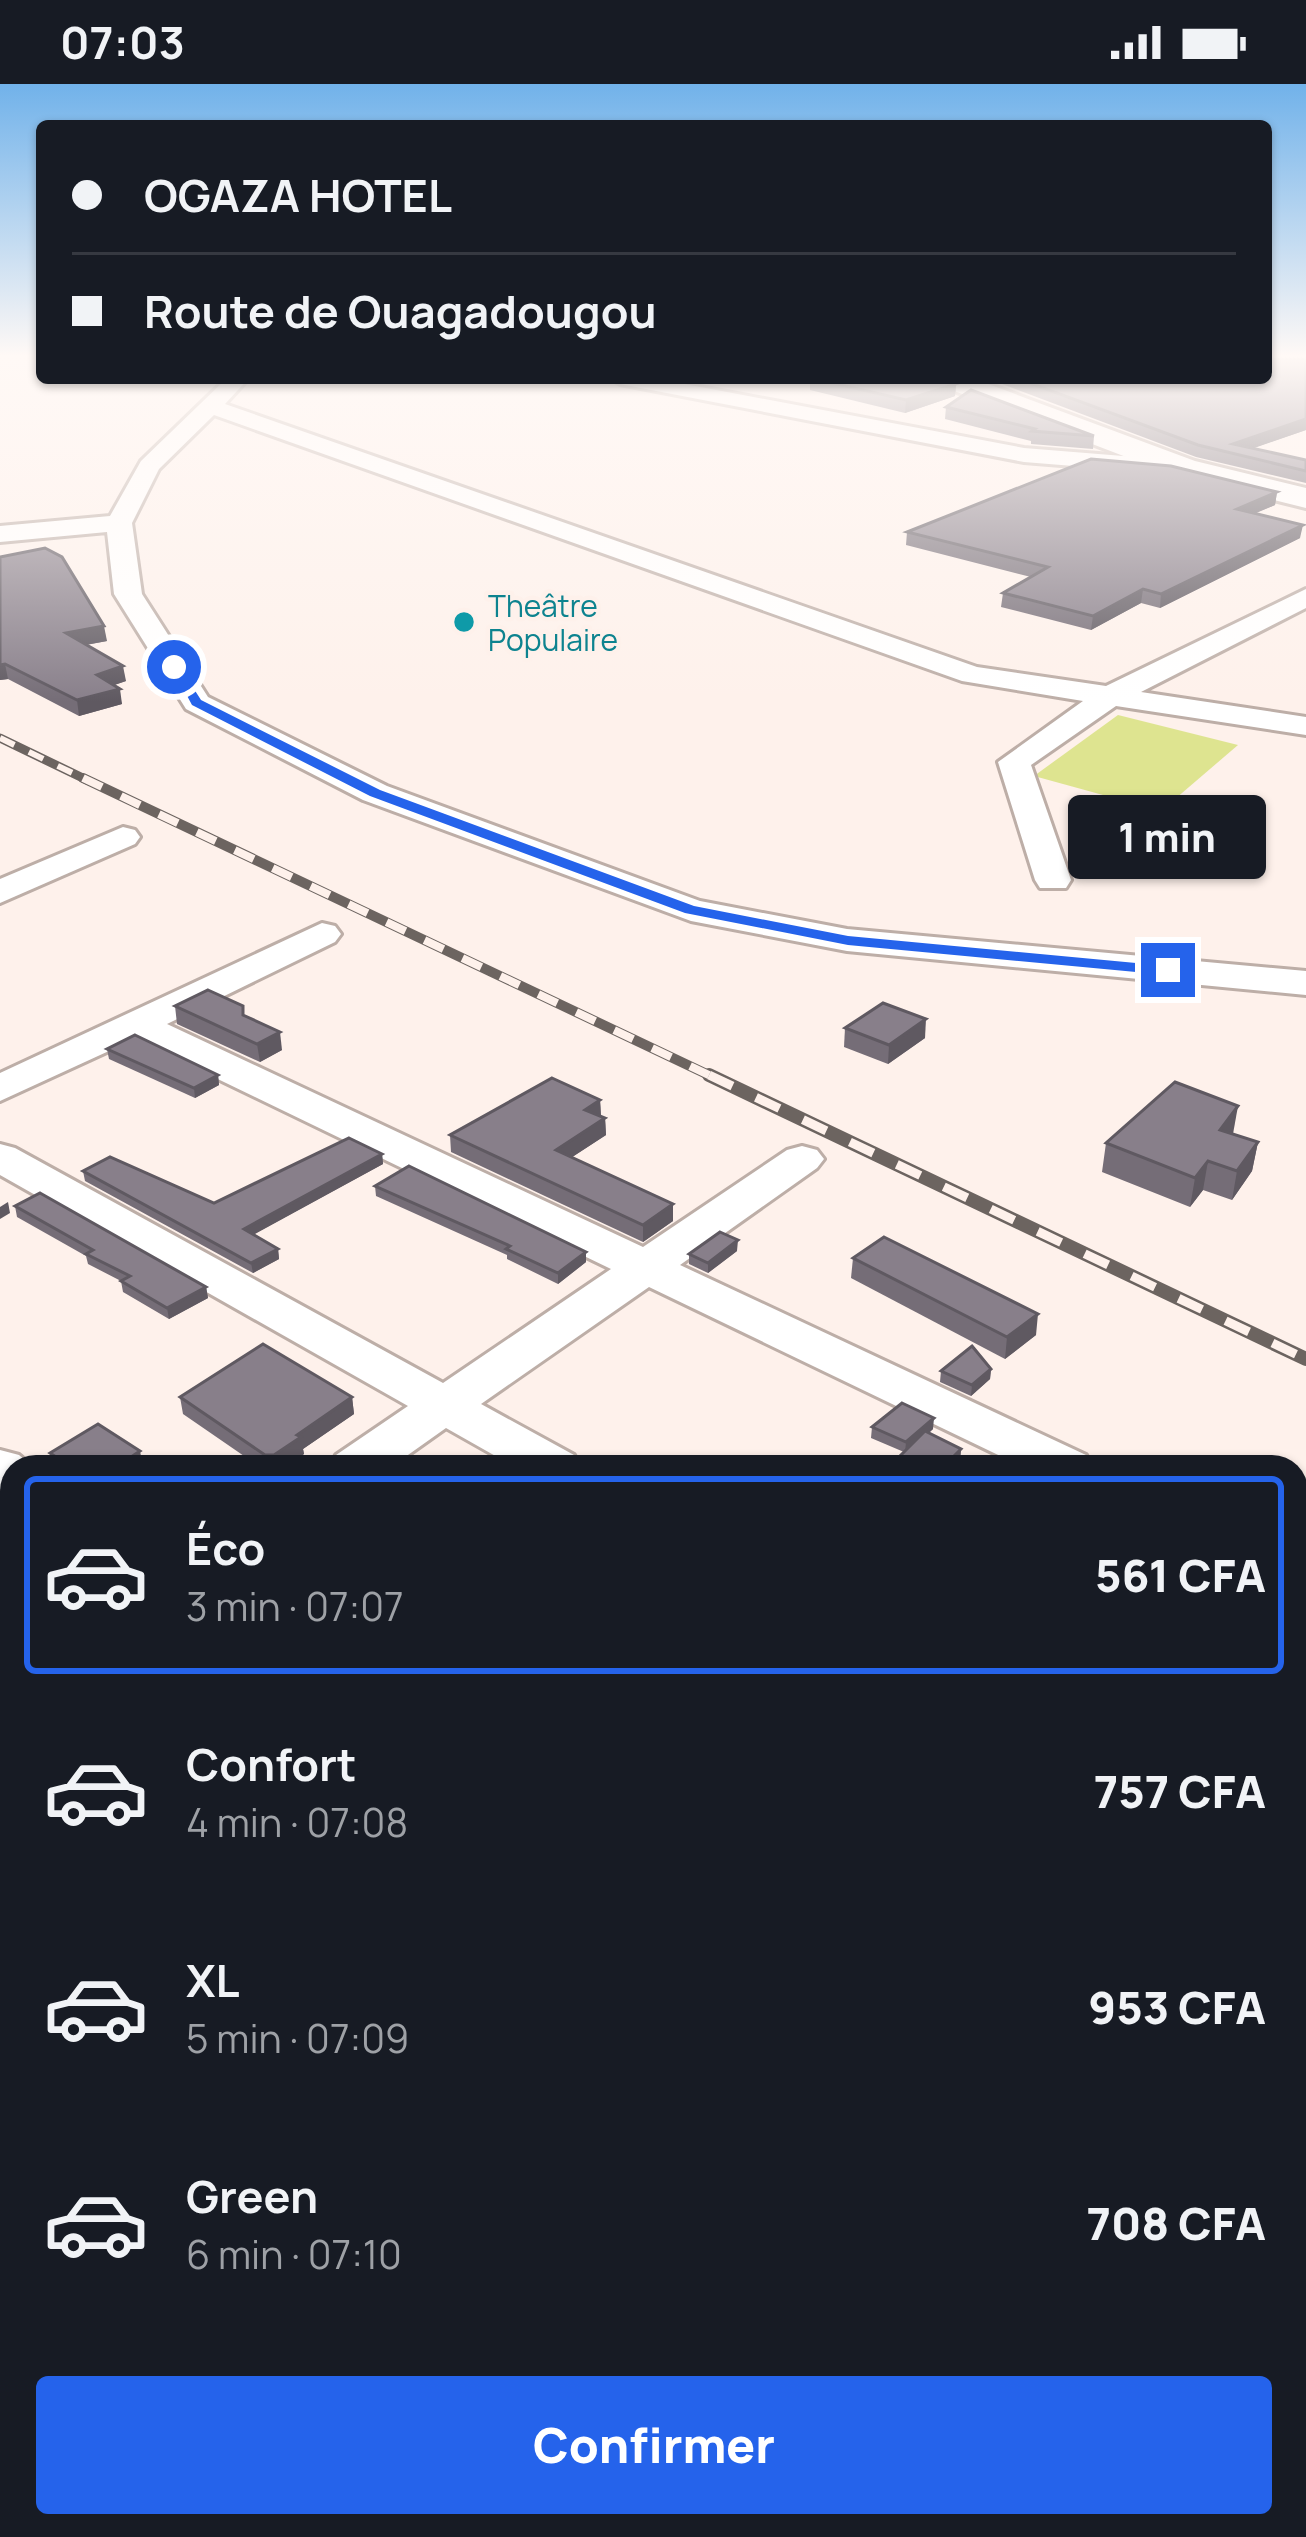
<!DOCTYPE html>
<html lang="fr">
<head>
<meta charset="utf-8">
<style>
  :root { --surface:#171b24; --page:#20242c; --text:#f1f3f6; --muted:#9ea1a6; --line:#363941; --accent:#2563eb }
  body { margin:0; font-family:Manrope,sans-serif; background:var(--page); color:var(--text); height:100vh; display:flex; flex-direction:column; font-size:45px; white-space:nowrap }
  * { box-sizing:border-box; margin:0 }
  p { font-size:39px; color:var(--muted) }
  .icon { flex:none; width:66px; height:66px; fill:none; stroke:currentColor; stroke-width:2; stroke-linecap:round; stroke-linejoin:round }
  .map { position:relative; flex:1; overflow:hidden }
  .drawer { position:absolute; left:0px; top:1371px; width:1308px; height:1083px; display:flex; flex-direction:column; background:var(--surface); border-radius:36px 36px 0 0; box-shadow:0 3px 9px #0004 }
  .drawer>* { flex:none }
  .guide { position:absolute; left:36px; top:36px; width:1236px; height:264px; border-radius:12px; box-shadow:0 3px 9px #0004; display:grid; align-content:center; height:264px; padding:0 36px; background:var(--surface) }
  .end { position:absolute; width:54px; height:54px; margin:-27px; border:15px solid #2563eb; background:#fff; box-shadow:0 0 0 6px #fff }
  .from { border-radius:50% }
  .bubble { position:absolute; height:84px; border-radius:12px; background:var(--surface); box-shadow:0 3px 9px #0004; font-size:39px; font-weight:800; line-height:84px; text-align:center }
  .guide b { display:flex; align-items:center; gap:42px; height:114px; font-size:45px }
  .guide b+b { border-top:3px solid var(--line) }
  .guide i { width:30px; height:30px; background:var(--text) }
  ul { padding:21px 0 0; list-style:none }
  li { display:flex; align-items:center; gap:36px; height:198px; margin:0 24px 18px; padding:0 12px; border:6px solid transparent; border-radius:12px }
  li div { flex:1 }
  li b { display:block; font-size:45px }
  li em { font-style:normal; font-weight:800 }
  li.current { border-color:var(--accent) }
  li>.icon { width:108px; height:108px; stroke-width:1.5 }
  .button { display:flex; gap:24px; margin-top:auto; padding:24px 36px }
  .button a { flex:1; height:138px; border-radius:12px; background:var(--accent); color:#fff; font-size:48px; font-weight:800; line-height:138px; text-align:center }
  .status { display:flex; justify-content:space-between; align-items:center; height:84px; padding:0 60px; background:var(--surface); direction:ltr }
  .status svg { height:33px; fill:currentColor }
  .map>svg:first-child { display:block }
  .green { fill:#dee490 }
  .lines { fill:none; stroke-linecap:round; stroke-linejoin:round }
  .street-casing { stroke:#bdaea7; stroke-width:6 }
  .primary-casing { stroke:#bdaea7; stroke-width:6 }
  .street { fill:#fff; fill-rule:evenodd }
  .primary { fill:#fff; fill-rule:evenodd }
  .rail-far2-casing { stroke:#6c6460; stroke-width:9 }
  .rail-far1-casing { stroke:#6c6460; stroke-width:10 }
  .rail-casing { stroke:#6c6460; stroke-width:14 }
  .rail-far2 { stroke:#fef1eb; stroke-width:6; stroke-dasharray:16; stroke-linecap:butt }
  .rail-far1 { stroke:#fef1eb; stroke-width:8; stroke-dasharray:21; stroke-linecap:butt }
  .rail { stroke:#fef1eb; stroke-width:9; stroke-dasharray:26; stroke-linecap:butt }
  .wall { fill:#756d77 }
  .shaded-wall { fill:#5f5961 }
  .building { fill:#887f8a; stroke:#5f5961; stroke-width:3 }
  .route { fill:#2563eb }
  .culture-dot { fill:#0f9aa8; stroke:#fef1eb; stroke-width:4.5 }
  .labels { text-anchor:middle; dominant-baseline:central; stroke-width:9; stroke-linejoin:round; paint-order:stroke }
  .far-culture-label { font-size:30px; fill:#0d838f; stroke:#fef1eb; text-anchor:start }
</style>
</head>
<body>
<div class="status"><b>07:03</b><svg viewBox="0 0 49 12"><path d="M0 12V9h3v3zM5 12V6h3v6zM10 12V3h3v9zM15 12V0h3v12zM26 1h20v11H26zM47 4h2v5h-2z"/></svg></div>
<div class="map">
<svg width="1306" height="2453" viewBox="0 0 1306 2453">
  <rect width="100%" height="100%" fill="#fef1eb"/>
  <path class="green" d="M1118 631 1238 661 1161 727 1034 692Z"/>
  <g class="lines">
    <g class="street-casing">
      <g id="street">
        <path d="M227 294H249L225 320 977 583 1106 602 1306 505V524L1141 608 1306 633V651L1116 622 1031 681 1071 796 1066 804H1040L1035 796 998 678 1083 617 962 597 214 331 159 385 132 439 142 510 208 613 387 702 700 817 847 845 1306 887V911L847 867 691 837 363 716 186 625 114 510 107 448 0 458V442L110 432 141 377Z"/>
        <path d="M610 294H653L1024 364 1148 374 1160 381 1148 388 1024 378 620 300Z"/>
        <path d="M123 743 135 746 140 753 135 760 0 819V795Z"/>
        <path d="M322 839 335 842 341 850 335 858 167 940 643 1163 787 1066 802 1062 817 1066 824 1075 817 1084 680 1181 1086 1371 1093 1383H1023L649 1203 481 1320 574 1371 581 1383H515L446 1344 391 1383H329L336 1371 408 1322 0 1091V1060L15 1064 443 1299 611 1185 135 955 0 1017V989Z"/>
        <path d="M0 1366 19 1371 33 1383H12V1408L0 1405Z"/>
        <path d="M1296 1473 1306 1475V1517L1296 1514Z"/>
        <path d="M12 1598V1647L0 1650V1602Z"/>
      </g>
    </g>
    <g class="primary-casing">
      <g id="primary">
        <path d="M932 294H972L1195 377 1306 404V424L1173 391 936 300Z"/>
        <path d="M1306 1692V1771L1296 1774V1696Z"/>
        <path d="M725 2442H844L840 2453H720Z"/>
      </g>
    </g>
    <use href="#street" class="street"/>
    <use href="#primary" class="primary"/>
    <g class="rail-far2-casing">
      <path id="rail-far2" d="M0 654 89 697"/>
    </g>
    <g class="rail-far1-casing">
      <path id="rail-far1" d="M83 694 715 994"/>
    </g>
    <g class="rail-casing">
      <path id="rail" d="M709 991 1306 1275"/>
    </g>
    <use href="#rail-far2" class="rail-far2"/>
    <use href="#rail-far1" class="rail-far1"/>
    <use href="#rail" class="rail"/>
  </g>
  <g class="wall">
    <path d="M1306 275V346L1253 364 1306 376V399L1196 373 997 298V294H1266Z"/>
    <path d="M810 294 956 300 955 312 905 329 810 306Z"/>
    <path d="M946 323 1094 352 1093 365 1031 360V357L945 335Z"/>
    <path d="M1277 408 1275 421 1255 429 1300 454 1160 524 1141 519 1091 546 1001 523 1003 509 1031 493 906 461 907 448Z"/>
    <path d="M0 473 107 557 86 561 126 597 114 601 122 620 79 632 8 595 0 596Z"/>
    <path d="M175 922H243L244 932 282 966 260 978 177 940Z"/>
    <path d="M845 944 925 954 888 980 844 963Z"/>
    <path d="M107 965 218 991 219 1001 195 1014 109 975Z"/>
    <path d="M600 1016 601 1032 605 1034 606 1051 572 1073 673 1137 643 1158 451 1068 450 1051Z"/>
    <path d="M1233 1050 1258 1058 1252 1087 1232 1116 1203 1106 1190 1123 1102 1088 1106 1059Z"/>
    <path d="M382 1070 383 1080 254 1150 278 1165 279 1175 253 1189 85 1097 83 1087 214 1119Z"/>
    <path d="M375 1102 586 1178 558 1200 507 1175V1171L376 1112Z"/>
    <path d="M15 1122 206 1203 208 1214 169 1235 123 1208 121 1197 88 1180 86 1172 17 1133Z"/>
    <path d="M737 1167 708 1189 689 1180V1170Z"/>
    <path d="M853 1174 1036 1251 1005 1275 851 1194Z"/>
    <path d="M991 1285 990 1295 971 1312 940 1298 941 1287Z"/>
    <path d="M180 1313H352L354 1330 303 1365 304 1370 284 1383H260L183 1330Z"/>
    <path d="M872 1343 933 1345 929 1349 961 1365 960 1376 904 1368 871 1354Z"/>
    <path d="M50 1369 143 1383H54Z"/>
    <path d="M1306 1906V1965L1296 1957V1917Z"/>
  </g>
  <g class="shaded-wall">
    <path d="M956 300 955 312 905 329 906 316Z"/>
    <path d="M1306 335V346L1237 370 1233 360Z"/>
    <path d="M1277 408 1275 421 1235 438 1237 425Z"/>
    <path d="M1303 441 1300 454 1160 524 1161 510Z"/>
    <path d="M1143 505 1141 519 1091 546 1093 532Z"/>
    <path d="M104 542 107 557 68 564 66 549Z"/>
    <path d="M5 580 8 595 0 596V581Z"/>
    <path d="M123 582 126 597 100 606 97 591Z"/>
    <path d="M120 605 122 620 79 632 77 616Z"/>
    <path d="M926 935 925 954 888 980 889 961Z"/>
    <path d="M280 948 282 966 260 978 257 960Z"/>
    <path d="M218 991 219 1001 195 1014 194 1004Z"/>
    <path d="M600 1016 601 1033 585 1026Z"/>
    <path d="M1238 1022 1233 1050 1220 1046Z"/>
    <path d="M605 1034 606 1051 557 1083 556 1066Z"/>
    <path d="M1258 1058 1252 1087 1232 1116 1237 1087Z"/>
    <path d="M382 1070 383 1080 246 1155 244 1145Z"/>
    <path d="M1208 1077 1203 1106 1190 1123 1195 1094Z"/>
    <path d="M8 1118 10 1129 0 1135V1123Z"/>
    <path d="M673 1120V1137L643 1158V1141Z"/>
    <path d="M738 1156 737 1167 708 1189V1179Z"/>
    <path d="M278 1165 279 1175 253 1189 251 1179Z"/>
    <path d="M586 1168V1178L558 1200V1189Z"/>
    <path d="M206 1203 208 1214 169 1235 167 1224Z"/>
    <path d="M1038 1230 1036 1251 1005 1275 1007 1253Z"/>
    <path d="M991 1285 990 1295 971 1312 972 1301Z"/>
    <path d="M352 1313 354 1330 303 1365 304 1370 284 1383H276L274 1371 297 1351Z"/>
    <path d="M934 1334 933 1345 905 1369 906 1358Z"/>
    <path d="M961 1365 960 1376 953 1383H943Z"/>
    <path d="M140 1367 143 1383H116Z"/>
    <path d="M1302 1543 1297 1563 1296 1565V1550Z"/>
    <path d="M12 1557V1570L0 1579V1566Z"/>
  </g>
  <g class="building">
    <path d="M1266 275H1306V335L1233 360 1306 376V387L1198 361 1016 294H1266Z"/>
    <path d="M811 294H945L956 300 906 316Z"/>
    <path d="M971 306 1094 352 1032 347 1035 345 946 323Z"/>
    <path d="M1091 375 1171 382 1277 408 1237 425 1303 441 1161 510 1143 505 1093 532 1003 509 1048 483 907 448Z"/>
    <path d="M45 464 62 473 104 542 66 549 123 582 97 591 120 605 77 616 5 580 0 581V473Z"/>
    <path d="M208 906 243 922V931L280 948 257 960 175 922Z"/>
    <path d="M883 919 926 935 889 961 845 944Z"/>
    <path d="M135 951 218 991 194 1004 107 965Z"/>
    <path d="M552 994 600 1016 585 1026 605 1034 556 1066 673 1120 643 1141 450 1051Z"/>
    <path d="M1175 998 1238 1022 1220 1046 1258 1058 1237 1087 1208 1077 1195 1094 1106 1059Z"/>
    <path d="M349 1054 382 1070 244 1145 278 1165 251 1179 83 1087 110 1073 214 1119Z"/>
    <path d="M409 1082 586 1168 558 1189 506 1165 510 1162 375 1102Z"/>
    <path d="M40 1109 206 1203 167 1224 121 1197 130 1192 86 1170 93 1166 15 1122Z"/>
    <path d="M720 1148 738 1156 708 1179 689 1170Z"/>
    <path d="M884 1153 1038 1230 1007 1253 853 1174Z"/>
    <path d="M263 1260 352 1313 297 1351 301 1353 274 1371H265L180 1313Z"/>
    <path d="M972 1262 991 1285 972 1301 941 1287Z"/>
    <path d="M902 1319 934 1334 906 1358 872 1343Z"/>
    <path d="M98 1340 140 1367 116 1383H71L50 1369Z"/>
    <path d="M925 1347 961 1365 943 1383H889Z"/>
    <path d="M0 1521 12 1528V1557L0 1566Z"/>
    <path d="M1306 1906V1937L1296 1930V1917Z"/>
  </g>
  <linearGradient id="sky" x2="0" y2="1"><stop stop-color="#71b2ea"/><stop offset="0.44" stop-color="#fff9f6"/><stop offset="1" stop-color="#fff9f6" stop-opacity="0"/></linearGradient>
  <rect width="1306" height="618" fill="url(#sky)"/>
  <path class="route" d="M170 580H178L201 616 380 706 694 822 848 852 1168 882 1176 886 1168 891 848 861 685 829 370 712 192 621Z"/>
  <circle class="culture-dot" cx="464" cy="538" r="12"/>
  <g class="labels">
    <g class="far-culture-label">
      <text x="488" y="521">Theâtre<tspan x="488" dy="34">Populaire</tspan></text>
    </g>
  </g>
</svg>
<i class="end from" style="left:174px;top:583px"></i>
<i class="end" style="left:1168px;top:886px"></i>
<div class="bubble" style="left:1068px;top:711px;width:198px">1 min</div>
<div class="guide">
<b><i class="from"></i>OGAZA HOTEL</b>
<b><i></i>Route de Ouagadougou</b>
</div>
<section class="drawer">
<ul>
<li class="current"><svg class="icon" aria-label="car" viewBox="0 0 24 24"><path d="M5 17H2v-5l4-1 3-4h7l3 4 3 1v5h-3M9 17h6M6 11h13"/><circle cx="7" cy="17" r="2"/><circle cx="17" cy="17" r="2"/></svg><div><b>Éco</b><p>3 min · 07:07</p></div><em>561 CFA</em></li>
<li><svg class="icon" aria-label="car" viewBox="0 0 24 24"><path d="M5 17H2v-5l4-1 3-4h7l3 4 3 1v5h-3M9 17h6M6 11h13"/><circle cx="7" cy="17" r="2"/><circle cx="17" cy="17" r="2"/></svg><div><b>Confort</b><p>4 min · 07:08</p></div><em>757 CFA</em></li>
<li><svg class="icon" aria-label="car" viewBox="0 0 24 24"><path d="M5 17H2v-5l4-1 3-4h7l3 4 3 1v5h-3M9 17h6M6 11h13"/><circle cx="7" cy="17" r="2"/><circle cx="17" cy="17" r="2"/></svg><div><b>XL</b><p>5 min · 07:09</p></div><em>953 CFA</em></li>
<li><svg class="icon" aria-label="car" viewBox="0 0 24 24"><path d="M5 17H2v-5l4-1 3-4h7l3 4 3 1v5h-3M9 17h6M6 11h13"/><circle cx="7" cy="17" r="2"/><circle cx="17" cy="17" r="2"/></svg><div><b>Green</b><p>6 min · 07:10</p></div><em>708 CFA</em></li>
</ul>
<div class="button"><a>Confirmer</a></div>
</section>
</div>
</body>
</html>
